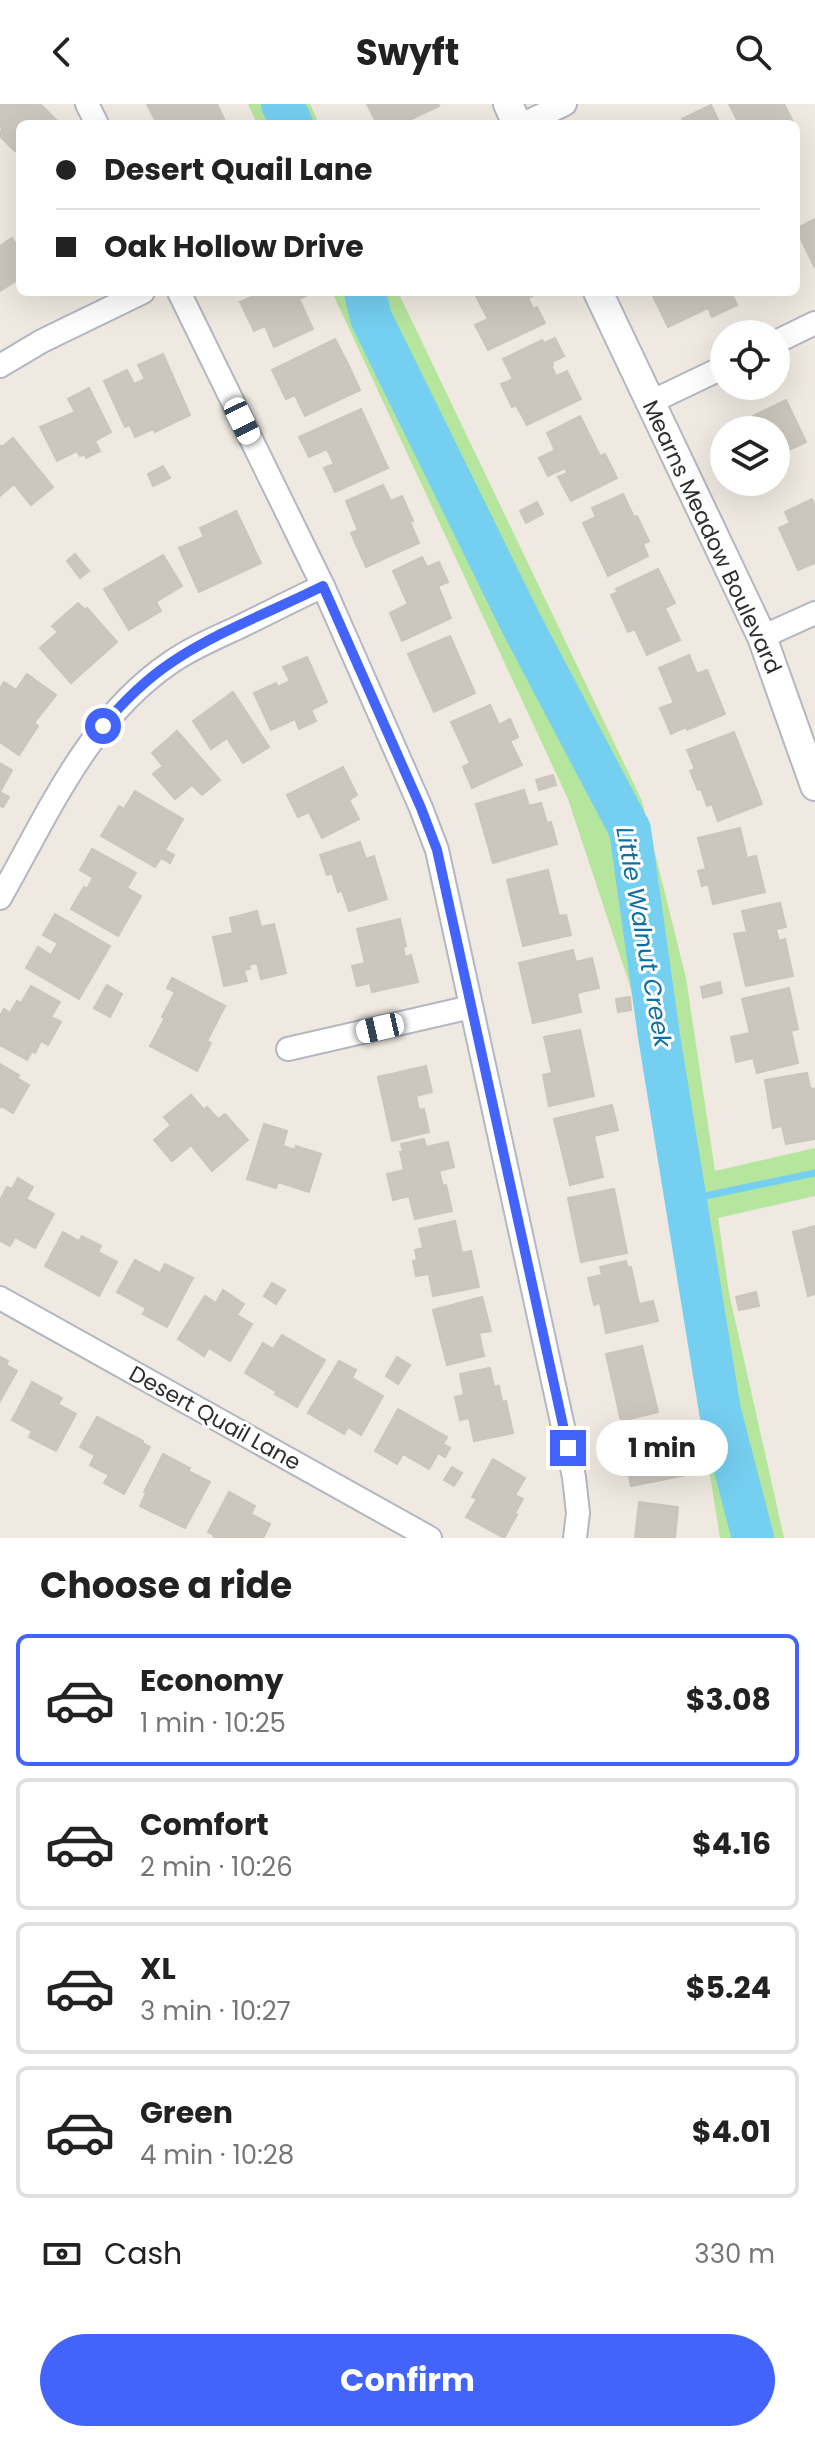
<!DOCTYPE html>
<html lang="en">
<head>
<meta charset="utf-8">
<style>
  :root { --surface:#fff; --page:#f6f6f6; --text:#222; --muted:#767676; --line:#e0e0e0; --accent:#4264fb }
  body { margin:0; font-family:Poppins,sans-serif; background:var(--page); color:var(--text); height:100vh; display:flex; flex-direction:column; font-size:30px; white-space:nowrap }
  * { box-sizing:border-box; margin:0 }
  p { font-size:26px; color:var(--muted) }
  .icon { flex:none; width:44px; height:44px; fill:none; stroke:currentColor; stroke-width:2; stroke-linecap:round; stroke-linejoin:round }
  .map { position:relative; height:1434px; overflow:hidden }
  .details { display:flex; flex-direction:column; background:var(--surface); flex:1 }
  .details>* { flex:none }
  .hud { position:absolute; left:16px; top:16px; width:784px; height:176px; border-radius:12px; box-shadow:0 8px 32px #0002; display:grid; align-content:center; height:176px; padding:0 40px; background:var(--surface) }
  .tools { position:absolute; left:710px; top:216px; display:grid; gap:16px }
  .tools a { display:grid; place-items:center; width:80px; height:80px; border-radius:50%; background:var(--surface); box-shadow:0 8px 32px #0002; font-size:40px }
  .end { position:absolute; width:36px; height:36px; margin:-18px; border:10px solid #4264fb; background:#fff; box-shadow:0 0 0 4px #fff }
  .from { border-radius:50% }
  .bubble { position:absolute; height:56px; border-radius:28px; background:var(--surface); box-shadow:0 8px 32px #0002; font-size:26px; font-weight:700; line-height:56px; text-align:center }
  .car { position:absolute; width:24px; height:48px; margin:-24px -12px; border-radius:10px; box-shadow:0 0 6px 2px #0007; background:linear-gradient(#fff 24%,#345 0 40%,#fff 0 76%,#345 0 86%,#fff 0) }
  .hud b { display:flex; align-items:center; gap:28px; height:76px; font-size:30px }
  .hud b+b { border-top:2px solid var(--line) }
  .hud i { width:20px; height:20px; background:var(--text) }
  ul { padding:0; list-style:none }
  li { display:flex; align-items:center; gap:24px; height:132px; margin:0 16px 12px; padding:0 24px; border:4px solid var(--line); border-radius:12px }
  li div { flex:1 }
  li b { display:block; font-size:30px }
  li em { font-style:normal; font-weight:700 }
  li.on { border-color:var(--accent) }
  li>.icon { width:72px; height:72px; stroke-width:1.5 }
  h2 { padding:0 40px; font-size:36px; line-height:96px }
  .pay { display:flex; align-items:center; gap:20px; height:88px; padding:0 40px; font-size:30px }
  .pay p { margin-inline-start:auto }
  .cta { display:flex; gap:16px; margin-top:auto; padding:16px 40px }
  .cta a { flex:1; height:92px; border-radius:48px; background:var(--accent); color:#fff; font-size:32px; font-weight:700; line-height:92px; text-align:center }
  header { display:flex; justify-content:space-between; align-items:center; height:104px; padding:0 40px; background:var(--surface); font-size:36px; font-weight:700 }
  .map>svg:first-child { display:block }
  .green { fill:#b6e59e }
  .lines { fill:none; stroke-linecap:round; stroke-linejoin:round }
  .stream { stroke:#75cff0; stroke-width:7 }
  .river { stroke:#75cff0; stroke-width:42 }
  .building { fill:#cbc7bf; stroke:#cbc5ba; stroke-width:2 }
  .minor-casing { stroke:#b4b7c1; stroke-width:26 }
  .tertiary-casing { stroke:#b4b7c1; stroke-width:32 }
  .minor { stroke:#fff; stroke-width:22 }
  .tertiary { stroke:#fff; stroke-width:28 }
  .route { stroke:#4264fb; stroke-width:10 }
  .labels { text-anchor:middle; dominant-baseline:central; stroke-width:6; stroke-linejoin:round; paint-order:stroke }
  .street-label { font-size:22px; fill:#2e2e2e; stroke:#fff }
  .water-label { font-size:24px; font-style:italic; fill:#0d6fa3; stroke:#fff }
</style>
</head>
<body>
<header><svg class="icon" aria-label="back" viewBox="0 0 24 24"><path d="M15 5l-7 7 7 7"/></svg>Swyft<svg class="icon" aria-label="search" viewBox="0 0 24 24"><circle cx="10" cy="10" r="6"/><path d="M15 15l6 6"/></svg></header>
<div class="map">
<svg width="815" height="1434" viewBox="0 0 815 1434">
  <rect width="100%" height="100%" fill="#efe9e1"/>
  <g class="green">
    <path d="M248 0H310L319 20H257Z"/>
    <path d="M332 188H398L642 697 686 874 715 1067 815 1044V1092L718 1114 729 1189 784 1434H720L634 894 568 695Z"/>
  </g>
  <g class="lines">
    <path class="stream" d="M686 1096 815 1069"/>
    <g class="river">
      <path d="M282 0 292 20"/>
      <path d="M365 188 371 214 522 521 630 726 659 932 720 1307 753 1434"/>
    </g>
  </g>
  <g class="building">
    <path d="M0 0H40L60 20H20V42L15 47 0 32 2 24 0 22Z"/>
    <path d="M147 0H217L224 15 214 20H157Z"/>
    <path d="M367 0H438L439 2 401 20H386L385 17 377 20Z"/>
    <path d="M729 0H784L794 20H760L758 15 748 20H739Z"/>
    <path d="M711 1 720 20H685L682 15Z"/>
    <path d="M815 115V164L796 125Z"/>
    <path d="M12 134 20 146V174L0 187V142Z"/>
    <path d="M262 188H307L308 191 299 195 313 225 274 243 265 222 254 227 240 198Z"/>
    <path d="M484 188H530L532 192 528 194 533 205 537 203 545 219 488 246 475 221 488 215 476 192Z"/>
    <path d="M651 188H731L737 201 712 213 708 204 668 223Z"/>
    <path d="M555 234 564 252 552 258 553 261H551L556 272 567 267 581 295 527 321 516 301 512 303 501 280 513 275 503 255 542 236 544 239Z"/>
    <path d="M335 235 348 260 330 269 331 271 349 262 360 286 305 312 295 291 286 295 272 266Z"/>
    <path d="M163 250 190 311 155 328 153 325 135 333 130 321 125 323 104 277 127 266 134 280 145 275 138 261Z"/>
    <path d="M89 284 111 328 95 337 100 347 86 354 85 350 80 352 77 347 57 357 40 323 75 308 68 295Z"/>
    <path d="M786 296 806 338 776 352V326H742L756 319 753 312Z"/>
    <path d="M361 305 388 364 335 388 324 364 334 360 327 345 309 353 299 333Z"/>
    <path d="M580 312 600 352 605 350 617 374 571 397 558 373 567 369 565 364 548 372 539 354 555 346 547 329Z"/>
    <path d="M13 334 53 383 31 401 14 380 0 392V342H3Z"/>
    <path d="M163 362 170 374 153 382 148 370Z"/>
    <path d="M383 381 391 397 402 392 413 417 410 418 419 439 366 463 351 429 358 426 346 397Z"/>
    <path d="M623 390 634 413 637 412 649 437 643 440 648 452 608 472 583 419 596 413 592 404Z"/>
    <path d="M812 395 815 402V459L798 466 779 424 790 419 785 408Z"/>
    <path d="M537 398 543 410 526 419 520 407Z"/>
    <path d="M236 407 261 459 199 488 179 444 204 433 200 424Z"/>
    <path d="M75 450 89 467 80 474 67 457Z"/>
    <path d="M163 451 182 482 156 498 161 507 129 526 104 485Z"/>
    <path d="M422 453 427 463 439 458 448 478 438 482 451 514 402 537 390 509 408 500 393 467Z"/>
    <path d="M658 465 675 499 665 504 680 536 647 551 635 525 628 528 611 491 618 488 616 485Z"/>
    <path d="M78 499 85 506 87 504 117 538 71 579 40 544 58 528 52 522Z"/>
    <path d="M450 532 475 589 434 608 408 550Z"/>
    <path d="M689 551 697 570 707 566 725 610 687 626 686 623 671 630 660 604 674 599 659 564Z"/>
    <path d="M307 553 327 598 311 606 316 617 299 625 295 615 271 626 254 589 276 579 278 583 290 577 283 563Z"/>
    <path d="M27 570 56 591 34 619 38 622 19 651 0 638V584L4 578 16 586Z"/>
    <path d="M233 588 269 643 243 659 227 634 211 645 193 617Z"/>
    <path d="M490 601 499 621 510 615 518 633 510 637 522 661 472 684 463 663 470 659 451 618Z"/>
    <path d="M177 627 220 676 202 691 192 681 175 695 153 670 163 662 152 649Z"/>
    <path d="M734 628 762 700 718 717 712 700 707 702 701 685 698 686 690 667 695 665 687 646Z"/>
    <path d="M0 659 12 666 0 688 9 693 3 703 0 702Z"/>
    <path d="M343 663 357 691 349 696 359 715 322 734 309 708 298 713 287 691Z"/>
    <path d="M553 671 556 681 539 686 536 676Z"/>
    <path d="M524 686 529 702 541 699 547 719 551 718 557 740 493 759 476 700Z"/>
    <path d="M135 687 183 715 165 746 174 751 170 759 161 754 155 763 101 732 119 702 124 705Z"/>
    <path d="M740 724 747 754 756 752 765 788 713 800 708 780 702 782 698 767 706 765 698 734Z"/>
    <path d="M360 738 366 755 374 752 387 795 349 807 342 787 338 788 332 769 327 771 320 751Z"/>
    <path d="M92 745 136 769 127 784 141 792 118 832 71 805 84 783 87 785 93 774 80 766Z"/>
    <path d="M548 766 559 812 566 811 571 831 523 842 507 776Z"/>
    <path d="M780 799 786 823 776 825 779 837 785 835 793 872 746 882 734 830 747 828 742 807Z"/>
    <path d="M257 807 261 823 274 820 286 869 261 875 257 859 249 861 250 865 244 866 247 877 224 882 213 833 233 829 230 814Z"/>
    <path d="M55 810 110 842 79 895 26 864 38 843 51 851 58 839 43 831Z"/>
    <path d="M400 815 406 842 403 843 405 853 411 851 418 878 372 888 370 879 357 882 352 862 365 859 357 825Z"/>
    <path d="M573 846 576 858 592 854 599 884 577 889 581 908 533 919 519 859Z"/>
    <path d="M172 874 225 902 207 937 211 939 197 967 150 942 165 914 162 913 175 888 167 884Z"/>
    <path d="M720 878 722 889 703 894 701 883Z"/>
    <path d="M107 881 122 890 110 913 94 904Z"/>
    <path d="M31 882 60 898 51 913 61 918 48 941 41 937 35 949 32 947 27 956 0 941V912L4 905 10 909 17 897 21 899Z"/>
    <path d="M789 884 798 925 791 927 798 959 757 969 753 954 736 958 731 933 750 929 742 895Z"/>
    <path d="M630 893 631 906 618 908 616 895Z"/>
    <path d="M580 926 594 992 549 1002 543 971 552 969 544 933Z"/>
    <path d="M0 960 19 971 17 974 29 981 13 1009 1 1002 0 1004Z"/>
    <path d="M426 962 432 988 416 992 419 1006 424 1005 429 1028 392 1037 378 973Z"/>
    <path d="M807 969 810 984 815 985V1035L786 1040 782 1022 773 1024 765 976Z"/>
    <path d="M191 991 204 1006 207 1003 218 1015 225 1010 248 1036 212 1067 191 1041 172 1057 154 1036 171 1021 164 1013Z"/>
    <path d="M612 1001 618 1026 594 1032 603 1073 570 1081 554 1015Z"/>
    <path d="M264 1020 287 1027 283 1042 295 1046 296 1042 321 1050 309 1088 278 1078 276 1084 247 1075Z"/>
    <path d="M424 1035 426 1043 448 1038 454 1063 439 1067 443 1082 446 1081 452 1107 415 1115 409 1092 393 1096 387 1070 404 1066 400 1048H403L401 1040Z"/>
    <path d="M18 1074 33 1083 26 1095 54 1110 35 1144 15 1133 10 1142 0 1137V1096L7 1083 12 1085Z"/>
    <path d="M614 1085 627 1149 581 1158 568 1094Z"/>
    <path d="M455 1117 462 1149 471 1147 479 1183 433 1192 429 1170 416 1172 413 1157 417 1156 415 1146 423 1144 419 1125Z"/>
    <path d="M815 1122V1190L808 1192 793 1128Z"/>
    <path d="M63 1128 79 1137 82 1132 101 1142 98 1148 117 1158 99 1192 45 1162Z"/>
    <path d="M135 1156 160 1169 165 1160 193 1174 167 1223 143 1210 146 1204 117 1188Z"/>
    <path d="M626 1157 628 1164 631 1163 639 1200 653 1197 658 1217 606 1229 600 1199 594 1201 588 1174 602 1171 600 1163Z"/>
    <path d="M272 1179 285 1186 276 1200 264 1192Z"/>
    <path d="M223 1186 244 1200 237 1211 252 1220 230 1257 209 1244 204 1252 178 1235 205 1192 216 1199Z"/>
    <path d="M756 1188 759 1202 739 1206 736 1193Z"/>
    <path d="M482 1193 491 1227 479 1229 484 1252 447 1261 433 1206Z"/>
    <path d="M282 1231 325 1256 297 1303 275 1290 277 1288 245 1269 263 1239 273 1245Z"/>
    <path d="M642 1242 658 1308 621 1317 606 1250Z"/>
    <path d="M0 1253 8 1257 6 1261 17 1267 0 1297Z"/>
    <path d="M397 1253 410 1261 398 1280 386 1272Z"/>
    <path d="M339 1257 356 1266 352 1274 383 1292 361 1331 348 1323 344 1330 308 1309Z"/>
    <path d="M490 1264 494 1283 499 1282 502 1298 506 1297 513 1329 474 1337 469 1314 460 1316 455 1293 464 1291 460 1270Z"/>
    <path d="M32 1278 62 1294 58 1300 76 1310 56 1347 29 1333 32 1327 12 1316Z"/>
    <path d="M398 1305 447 1333 443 1340 450 1344 445 1353 438 1349 429 1365 403 1350 397 1360 375 1347Z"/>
    <path d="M97 1313 143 1337 142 1339 150 1343 124 1390 104 1379 109 1371 90 1361 95 1351 80 1343Z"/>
    <path d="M678 1318 683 1346 690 1345 693 1359 686 1361 687 1371 631 1382 626 1356 651 1352 646 1323Z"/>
    <path d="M163 1350 190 1364 188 1367 210 1378 185 1424 140 1402 146 1389 144 1388Z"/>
    <path d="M493 1355 525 1374 515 1391 523 1395 515 1409 517 1411 504 1434 466 1413 477 1395 472 1393Z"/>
    <path d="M452 1363 462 1369 454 1382 444 1376Z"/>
    <path d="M229 1388 255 1402 251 1410 270 1420 263 1434H213L215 1432 208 1428Z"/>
    <path d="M639 1398 678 1403 675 1434H635Z"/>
  </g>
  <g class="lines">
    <g class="minor-casing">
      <g id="minor">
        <path d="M87 0 97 20"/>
        <path d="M523 20 565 0"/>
        <path d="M179 188 323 482 421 704 437 746 574 1373 578 1409 575 1434"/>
        <path d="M776 238 815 219"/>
        <path d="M0 262 42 237 143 188"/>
        <path d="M651 298 724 263"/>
        <path d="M762 533 815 509"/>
        <path d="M0 794C48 710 88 615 170 559 190 545 213 535 235 525 264 511 293 496 323 482"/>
        <path d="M288 945 471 903"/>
        <path d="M0 1194 430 1434"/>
      </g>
    </g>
    <g class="tertiary-casing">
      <g id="tertiary">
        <path d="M508 0 517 20"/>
        <path d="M598 188 762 533 815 682"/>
      </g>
    </g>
    <use href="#minor" class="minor"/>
    <use href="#tertiary" class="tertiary"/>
  </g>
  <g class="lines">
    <path class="route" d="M103 622C123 598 145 576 172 558 218 527 273 507 323 482L421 704 437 746 568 1344"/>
  </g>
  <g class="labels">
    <g class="street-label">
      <text transform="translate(712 433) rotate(65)">Mearns Meadow Boulevard</text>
      <text transform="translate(215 1314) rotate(29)">Desert Quail Lane</text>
    </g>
    <g class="water-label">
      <text transform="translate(644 833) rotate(80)">Little Walnut Creek</text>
    </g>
  </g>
</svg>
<div class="tools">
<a><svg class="icon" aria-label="locate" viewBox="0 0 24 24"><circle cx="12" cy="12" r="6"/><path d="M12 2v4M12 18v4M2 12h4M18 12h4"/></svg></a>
<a><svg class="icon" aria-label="layers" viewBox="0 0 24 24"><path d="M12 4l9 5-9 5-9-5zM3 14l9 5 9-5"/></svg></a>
</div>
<i class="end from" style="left:103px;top:622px"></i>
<i class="end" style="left:568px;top:1344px"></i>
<div class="bubble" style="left:596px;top:1316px;width:132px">1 min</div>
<i class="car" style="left:242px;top:317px;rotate:154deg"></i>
<i class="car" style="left:380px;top:924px;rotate:257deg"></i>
<div class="hud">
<b><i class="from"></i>Desert Quail Lane</b>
<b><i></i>Oak Hollow Drive</b>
</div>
</div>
<section class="details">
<h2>Choose a ride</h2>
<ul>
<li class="on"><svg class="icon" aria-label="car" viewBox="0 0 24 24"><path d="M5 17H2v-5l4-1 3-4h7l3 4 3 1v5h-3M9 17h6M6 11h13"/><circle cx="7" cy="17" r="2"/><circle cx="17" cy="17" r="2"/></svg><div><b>Economy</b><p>1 min · 10:25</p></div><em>$3.08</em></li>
<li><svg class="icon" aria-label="car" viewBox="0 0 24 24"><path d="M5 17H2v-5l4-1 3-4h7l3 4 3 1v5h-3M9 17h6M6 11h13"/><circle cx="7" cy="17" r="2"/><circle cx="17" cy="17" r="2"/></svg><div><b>Comfort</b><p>2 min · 10:26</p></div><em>$4.16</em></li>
<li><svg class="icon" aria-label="car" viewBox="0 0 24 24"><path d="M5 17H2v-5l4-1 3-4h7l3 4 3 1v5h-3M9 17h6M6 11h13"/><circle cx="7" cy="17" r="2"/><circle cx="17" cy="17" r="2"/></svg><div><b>XL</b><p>3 min · 10:27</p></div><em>$5.24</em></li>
<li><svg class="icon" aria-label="car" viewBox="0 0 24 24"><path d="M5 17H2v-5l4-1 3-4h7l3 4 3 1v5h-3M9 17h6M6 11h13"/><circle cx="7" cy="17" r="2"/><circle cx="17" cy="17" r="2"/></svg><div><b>Green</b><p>4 min · 10:28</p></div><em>$4.01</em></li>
</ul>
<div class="pay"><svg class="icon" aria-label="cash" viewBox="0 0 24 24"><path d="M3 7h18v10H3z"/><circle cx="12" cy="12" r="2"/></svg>Cash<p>330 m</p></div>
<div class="cta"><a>Confirm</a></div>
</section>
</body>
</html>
